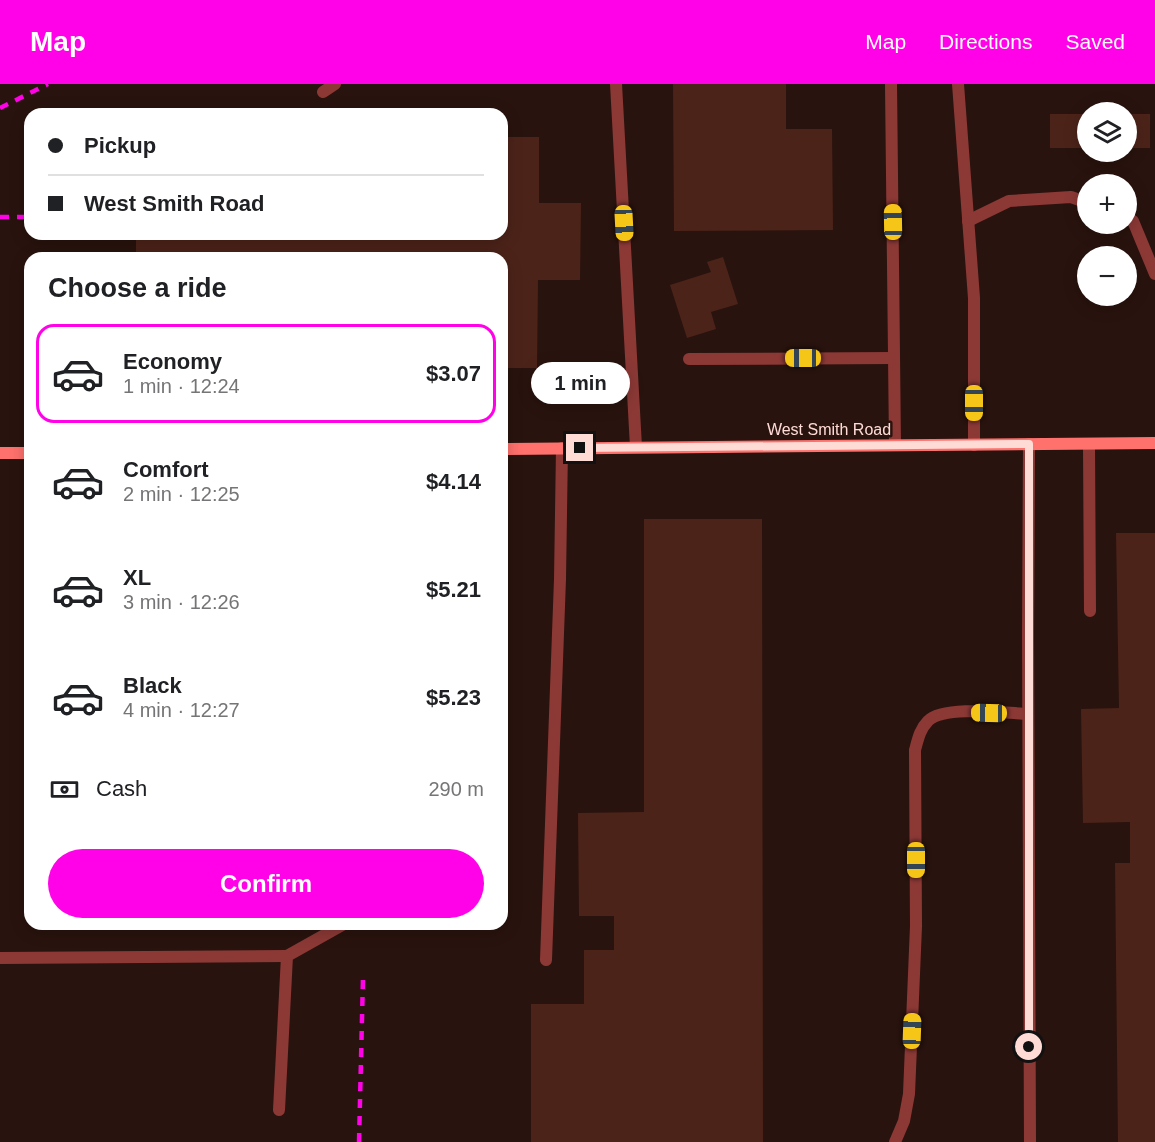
<!DOCTYPE html>
<html lang="en">
<head>
<meta charset="utf-8">
<style>
  :root { --surface:#fff; --page:#f2f2f2; --text:#202124; --muted:#757577; --line:#e0e0e0; --accent:#ff02e7 }
  body { margin:0; font-family:Arial,sans-serif; background:var(--page); color:var(--text); height:100vh; display:flex; flex-direction:column; font-size:22px; white-space:nowrap }
  * { box-sizing:border-box; margin:0 }
  p { font-size:20px; color:var(--muted) }
  .icon { flex:none; width:33px; height:33px; fill:none; stroke:currentColor; stroke-width:2; stroke-linecap:round; stroke-linejoin:round }
  .map { position:relative; flex:1; overflow:hidden }
  .side { position:absolute; left:24px; top:168px; width:484px; height:678px; display:flex; flex-direction:column; background:var(--surface); border-radius:18px; box-shadow:0 3px 15px #0003 }
  .side>* { flex:none }
  .top-card { position:absolute; left:24px; top:24px; width:484px; height:132px; border-radius:18px; box-shadow:0 3px 15px #0003; display:grid; align-content:center; height:132px; padding:0 24px; background:var(--surface) }
  .tools { position:absolute; left:1077px; top:18px; display:grid; gap:12px }
  .tools a { display:grid; place-items:center; width:60px; height:60px; border-radius:50%; background:var(--surface); box-shadow:0 3px 15px #0003; font-size:30px }
  .end { position:absolute; width:27px; height:27px; margin:-14px; border:8px solid #ffdbd6; background:#111; box-shadow:0 0 0 3px #111 }
  .from { border-radius:50% }
  .bubble { position:absolute; height:42px; border-radius:21px; background:var(--surface); box-shadow:0 3px 15px #0003; font-size:20px; font-weight:700; line-height:42px; text-align:center }
  .car { position:absolute; width:18px; height:36px; margin:-18px -9px; border-radius:8px; box-shadow:0 0 4px 2px #0007; background:linear-gradient(#f5c518 24%,#345 0 40%,#f5c518 0 76%,#345 0 86%,#f5c518 0) }
  .top-card b { display:flex; align-items:center; gap:21px; height:57px; font-size:22px }
  .top-card b+b { border-top:2px solid var(--line) }
  .top-card i { width:15px; height:15px; background:var(--text) }
  ul { padding:0; list-style:none }
  li { display:flex; align-items:center; gap:18px; height:99px; margin:0 12px 9px; padding:0 12px; border:3px solid transparent; border-radius:18px }
  li div { flex:1 }
  li b { display:block; font-size:22px }
  li em { font-style:normal; font-weight:700 }
  li.on { border-color:var(--accent) }
  li>.icon { width:54px; height:54px; stroke-width:1.5 }
  h2 { padding:0 24px; font-size:27px; line-height:72px }
  .pay { display:flex; align-items:center; gap:15px; height:66px; padding:0 24px; font-size:22px }
  .pay p { margin-inline-start:auto }
  .primary-button { display:flex; gap:12px; margin-top:auto; padding:12px 24px }
  .primary-button a { flex:1; height:69px; border-radius:36px; background:var(--accent); color:#fff; font-size:24px; font-weight:700; line-height:69px; text-align:center }
  header { display:flex; align-items:center; gap:36px; box-sizing:border-box; height:84px; padding:0 30px; background:var(--accent); color:#fff }
  header strong { font-size:28px }
  nav { display:flex; gap:33px; margin-inline-start:auto; font-size:21px }
  .map>svg:first-child { display:block }
  .building { fill:#4c2319 }
  .lines { fill:none; stroke-linecap:round; stroke-linejoin:round }
  .lane { stroke:#8c3936; stroke-width:12 }
  .secondary { stroke:#ff716d; stroke-width:12 }
  .rail { stroke:#ff02e7; stroke-width:4.5; stroke-dasharray:9 8; stroke-linecap:butt }
  .route { stroke:#ffdbd6; stroke-width:8 }
  .labels { text-anchor:middle; dominant-baseline:central; stroke-width:5; stroke-linejoin:round; paint-order:stroke }
  .street-label { font-size:16px; fill:#ffdbd6; stroke:#29130e }
</style>
</head>
<body>
<header>
<strong>Map</strong>
<nav><a>Map</a><a>Directions</a><a>Saved</a></nav>
</header>
<div class="map">
<svg width="1155" height="1058" viewBox="0 0 1155 1058">
  <rect width="100%" height="100%" fill="#29130e"/>
  <g class="building">
    <path d="M673 0H786V45H832L833 146 674 147Z"/>
    <rect x="1050" y="30" width="38" height="34"/>
    <rect x="1126" y="30" width="24" height="34"/>
    <path d="M502 53H539V119H581L580 196H538L537 284H502V174H136V150H502Z"/>
    <path d="M723 173 738 220 711 228 716 245 687 254 670 201 711 188 707 178Z"/>
    <path d="M644 435H762L763 1058H531V920H584V866H614V832H579L578 729 644 728Z"/>
    <path d="M1116 449H1155V1058H1118L1115 779H1130V738L1083 739 1081 625 1119 624Z"/>
  </g>
  <g class="lines">
    <g class="lane">
      <path d="M616 0 636 363"/>
      <path d="M891 0 895 361"/>
      <path d="M958 0 974 214V361"/>
      <path d="M323 8 335 0"/>
      <path d="M1126 134 1133 137 1155 190"/>
      <path d="M968 137 1009 117 1071 113 1088 119"/>
      <path d="M689 275 894 274"/>
      <path d="M1029 360 1028 551 1030 1058"/>
      <path d="M1089 360 1090 527"/>
      <path d="M0 874 287 872"/>
      <path d="M546 876 560 495 562 364"/>
      <path d="M279 1026 287 872 344 840"/>
      <path d="M895 1058 904 1037 909 1010 916 842 915 666C918 655 920 645 928 637 943 621 1006 629 1028 630"/>
    </g>
    <g class="secondary">
      <path d="M502 365 1155 359"/>
      <path d="M0 369H30"/>
    </g>
    <g class="rail">
      <path d="M0 24 48 0"/>
      <path d="M0 133H30"/>
      <path d="M359 1058 363 893"/>
    </g>
  </g>
  <g class="lines">
    <path class="route" d="M580 364 1029 360V963"/>
  </g>
  <g class="labels">
    <g class="street-label">
      <text x="829" y="345">West Smith Road</text>
    </g>
  </g>
</svg>
<div class="tools">
<a><svg class="icon" aria-label="layers" viewBox="0 0 24 24"><path d="M12 4l9 5-9 5-9-5zM3 14l9 5 9-5"/></svg></a>
<a>+</a>
<a>−</a>
</div>
<i class="end from" style="left:1029px;top:963px"></i>
<i class="end" style="left:580px;top:364px"></i>
<div class="bubble" style="left:531px;top:278px;width:99px">1 min</div>
<i class="car" style="left:893px;top:138px;rotate:359deg"></i>
<i class="car" style="left:624px;top:139px;rotate:177deg"></i>
<i class="car" style="left:803px;top:274px;rotate:270deg"></i>
<i class="car" style="left:974px;top:319px;rotate:180deg"></i>
<i class="car" style="left:989px;top:629px;rotate:271deg"></i>
<i class="car" style="left:916px;top:776px;rotate:180deg"></i>
<i class="car" style="left:912px;top:947px;rotate:2deg"></i>
<div class="top-card">
<b><i class="from"></i>Pickup</b>
<b><i></i>West Smith Road</b>
</div>
<section class="side">
<h2>Choose a ride</h2>
<ul>
<li class="on"><svg class="icon" aria-label="car" viewBox="0 0 24 24"><path d="M5 17H2v-5l4-1 3-4h7l3 4 3 1v5h-3M9 17h6M6 11h13"/><circle cx="7" cy="17" r="2"/><circle cx="17" cy="17" r="2"/></svg><div><b>Economy</b><p>1 min · 12:24</p></div><em>$3.07</em></li>
<li><svg class="icon" aria-label="car" viewBox="0 0 24 24"><path d="M5 17H2v-5l4-1 3-4h7l3 4 3 1v5h-3M9 17h6M6 11h13"/><circle cx="7" cy="17" r="2"/><circle cx="17" cy="17" r="2"/></svg><div><b>Comfort</b><p>2 min · 12:25</p></div><em>$4.14</em></li>
<li><svg class="icon" aria-label="car" viewBox="0 0 24 24"><path d="M5 17H2v-5l4-1 3-4h7l3 4 3 1v5h-3M9 17h6M6 11h13"/><circle cx="7" cy="17" r="2"/><circle cx="17" cy="17" r="2"/></svg><div><b>XL</b><p>3 min · 12:26</p></div><em>$5.21</em></li>
<li><svg class="icon" aria-label="car" viewBox="0 0 24 24"><path d="M5 17H2v-5l4-1 3-4h7l3 4 3 1v5h-3M9 17h6M6 11h13"/><circle cx="7" cy="17" r="2"/><circle cx="17" cy="17" r="2"/></svg><div><b>Black</b><p>4 min · 12:27</p></div><em>$5.23</em></li>
</ul>
<div class="pay"><svg class="icon" aria-label="cash" viewBox="0 0 24 24"><path d="M3 7h18v10H3z"/><circle cx="12" cy="12" r="2"/></svg>Cash<p>290 m</p></div>
<div class="primary-button"><a>Confirm</a></div>
</section>
</div>
</body>
</html>
